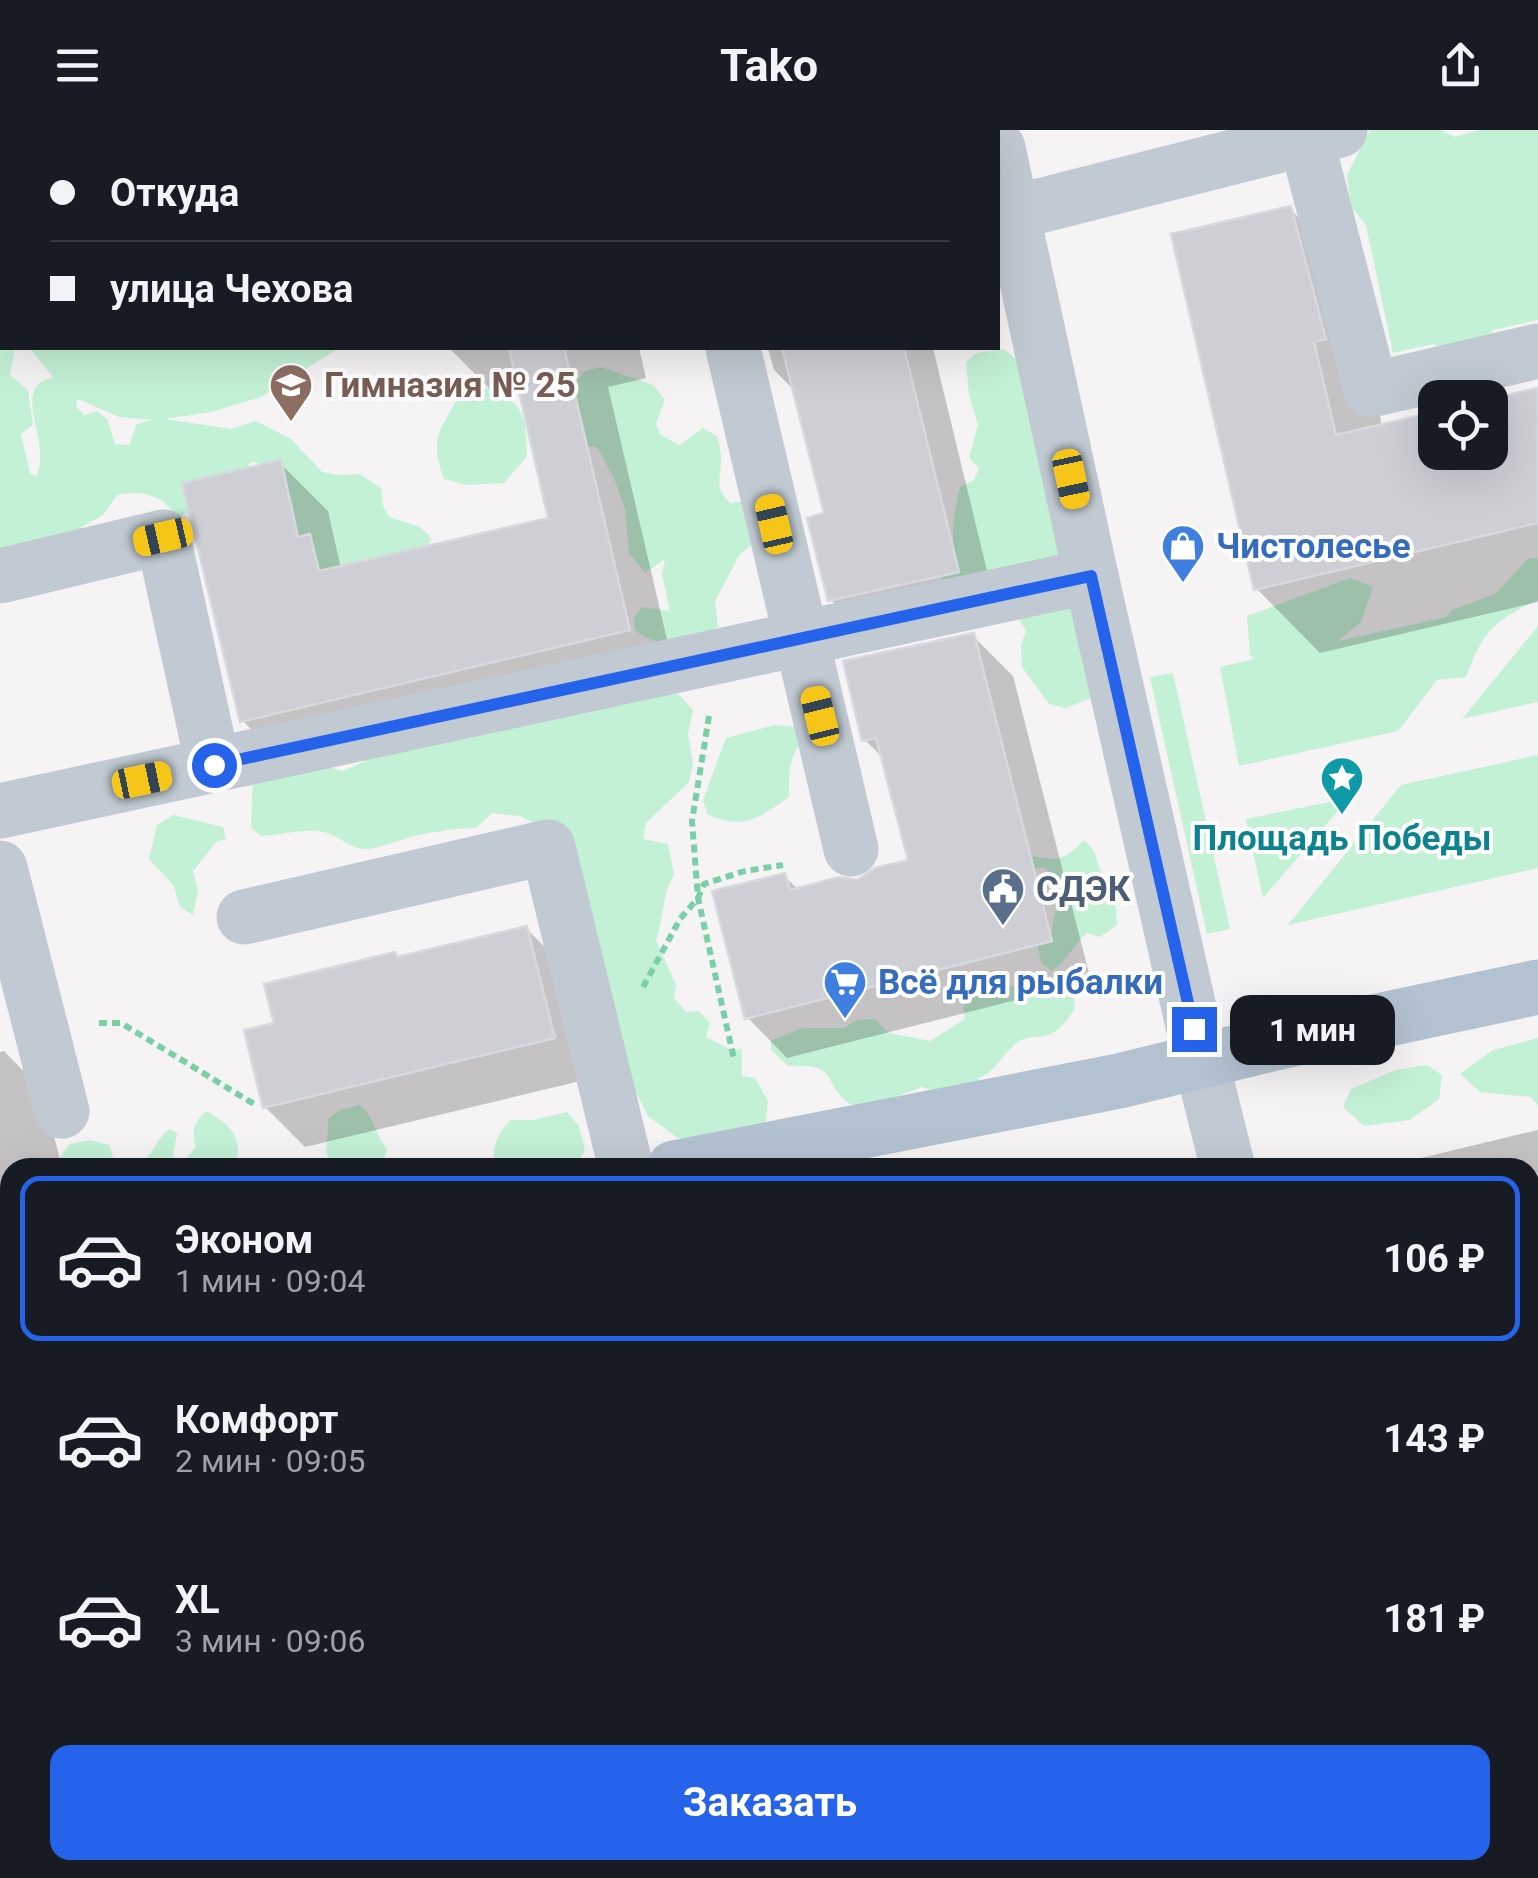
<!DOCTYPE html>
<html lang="ru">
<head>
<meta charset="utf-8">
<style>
  :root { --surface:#171b24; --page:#20242c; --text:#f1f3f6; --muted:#9ea1a6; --line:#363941; --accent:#2563eb }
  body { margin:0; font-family:Roboto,sans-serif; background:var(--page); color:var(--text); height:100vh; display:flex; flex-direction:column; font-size:38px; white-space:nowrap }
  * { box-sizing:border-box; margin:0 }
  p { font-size:32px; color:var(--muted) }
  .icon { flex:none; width:55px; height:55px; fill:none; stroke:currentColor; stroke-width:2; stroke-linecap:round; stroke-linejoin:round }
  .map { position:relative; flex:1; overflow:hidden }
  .sheet { position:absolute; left:0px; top:1028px; width:1540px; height:722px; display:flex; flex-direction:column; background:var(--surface); border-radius:30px 30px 0 0; box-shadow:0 10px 40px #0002 }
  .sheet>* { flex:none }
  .hud { position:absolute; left:0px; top:0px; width:1000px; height:220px; box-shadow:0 10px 40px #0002; display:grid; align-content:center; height:220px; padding:0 50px; background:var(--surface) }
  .buttons { position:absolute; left:1418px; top:250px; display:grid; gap:20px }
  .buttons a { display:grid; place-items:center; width:90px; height:90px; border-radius:20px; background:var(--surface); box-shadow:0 10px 40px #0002; font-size:50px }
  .end { position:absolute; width:45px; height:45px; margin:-22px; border:12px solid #2563eb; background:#fff; box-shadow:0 0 0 5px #fff }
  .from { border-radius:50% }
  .bubble { position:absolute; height:70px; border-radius:20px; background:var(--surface); box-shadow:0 10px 40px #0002; font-size:32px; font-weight:700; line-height:70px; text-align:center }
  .car { position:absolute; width:30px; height:60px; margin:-30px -15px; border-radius:12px; box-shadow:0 0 8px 2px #0007; background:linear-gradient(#f5c518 24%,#345 0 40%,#f5c518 0 76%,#345 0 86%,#f5c518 0) }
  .hud b { display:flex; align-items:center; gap:35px; height:95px; font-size:38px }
  .hud b+b { border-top:2px solid var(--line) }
  .hud i { width:25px; height:25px; background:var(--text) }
  ul { padding:18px 0 0; list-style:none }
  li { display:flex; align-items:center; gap:30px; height:165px; margin:0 20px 15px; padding:0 30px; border:5px solid transparent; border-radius:20px }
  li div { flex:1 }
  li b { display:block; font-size:38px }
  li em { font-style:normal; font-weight:700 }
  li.on { border-color:var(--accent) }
  li>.icon { width:90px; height:90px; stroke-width:1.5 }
  .cta { display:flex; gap:20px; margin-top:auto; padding:20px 50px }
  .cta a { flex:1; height:115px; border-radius:20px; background:var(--accent); color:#fff; font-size:40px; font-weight:700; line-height:115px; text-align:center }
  header { display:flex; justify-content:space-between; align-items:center; height:130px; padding:0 50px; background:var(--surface); font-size:45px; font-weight:700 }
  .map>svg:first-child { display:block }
  .green { fill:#c3f1d5; fill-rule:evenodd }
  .shadow { fill:#0003 }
  .building { fill:#cdcfd5; stroke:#d7d9de; stroke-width:2.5 }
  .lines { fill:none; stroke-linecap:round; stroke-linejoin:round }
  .path { stroke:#7ad0a6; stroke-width:6; stroke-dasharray:8 5; stroke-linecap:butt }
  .minor { stroke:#c1cad2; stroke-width:55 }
  .major { stroke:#b3c2d1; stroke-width:55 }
  .route { stroke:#2563eb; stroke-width:12 }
  .labels { text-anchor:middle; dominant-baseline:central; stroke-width:8; stroke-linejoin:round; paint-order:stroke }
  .education-label { font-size:35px; font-weight:bold; fill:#785e54; stroke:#fff; text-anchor:start }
  .shop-label { font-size:35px; font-weight:bold; fill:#366cbe; stroke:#fff; text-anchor:start }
  .culture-label { font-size:35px; font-weight:bold; fill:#0d838f; stroke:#fff }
  .service-label { font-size:35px; font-weight:bold; fill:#4e5e75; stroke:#fff; text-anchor:start }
</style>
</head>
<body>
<header><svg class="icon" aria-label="menu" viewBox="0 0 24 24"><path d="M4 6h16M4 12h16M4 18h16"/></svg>Tako<svg class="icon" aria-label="share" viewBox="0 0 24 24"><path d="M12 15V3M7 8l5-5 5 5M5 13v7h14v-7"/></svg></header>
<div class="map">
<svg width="1538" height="1748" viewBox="0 0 1538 1748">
  <rect width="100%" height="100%" fill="#f5f3f3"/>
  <g class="green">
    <path d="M0 0H386L387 2H2V218H15L10 245 28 260 33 295 21 304 30 344 37 346C48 312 26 286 34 260 37 252 46 250 53 247L30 218H339L261 267 211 282 165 289 231 299 256 291 291 309 322 342 339 345 359 344 381 358 383 376 389 387 420 397 432 409 427 416 319 441 310 404 298 407C292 378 287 337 252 332 229 352 209 383 175 386 164 364 139 360 117 365L103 385 80 398 76 414 0 430ZM78 269 119 287 152 290 137 294 129 315 115 314 107 289 97 281 84 285 76 276Z"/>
    <path d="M603 0H895V2H601Z"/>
    <path d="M1370 0H1441L1455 7 1479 0H1538V190L1493 200 1485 213 1442 219 1433 214 1393 223 1366 95 1351 77 1347 45Z"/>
    <path d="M1004 219 1026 237 1063 418 1058 434 950 463 937 438 957 433C950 402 953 388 960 357L974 350 979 338 969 328 978 295 969 265 966 232 976 223Z"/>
    <path d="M601 237 653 255 665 270 656 294 660 304 679 315 703 298 718 307C719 315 722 325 721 333 720 353 715 358 730 373L749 371 759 409 740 424 715 471 718 497C691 510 661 522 635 500L634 488 642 477 670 481 662 444 665 429 645 443 629 423 625 379 614 348 597 317 569 315 576 252 585 241Z"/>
    <path d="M490 257C526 274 526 289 527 326L504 353 467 355 444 349C429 309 440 300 460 264Z"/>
    <path d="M1529 428 1538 429V470C1494 490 1483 501 1466 547L1437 550 1398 601 1239 636 1220 537 1255 529 1250 525 1247 486 1350 448 1373 457 1361 492 1338 511 1446 487 1452 480 1495 464Z"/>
    <path d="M1069 468 1098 566 1065 578 1049 574 1022 537 1021 515 1026 501 1019 489Z"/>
    <path d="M1538 496V572L1461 589H1462Z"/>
    <path d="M1173 543 1230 799 1207 804 1150 547Z"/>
    <path d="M660 544 693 580 688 604 693 634 689 652 646 693 643 709 668 714 674 745C661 766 665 786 656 810L676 855 674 868 686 882 699 881 710 893 706 907 732 920 742 919V946L755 948 768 971 765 998 701 1019 675 1006 648 986 552 798 536 787V694L520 686 492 683 476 698C455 698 434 702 414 706 398 710 385 717 368 719 351 720 340 706 324 702 305 698 281 705 261 706L251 698 253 646 287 624 342 641 364 632 374 601Z"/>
    <path d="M775 595 795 597 803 610C788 629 789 643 789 667 759 688 743 701 707 684L703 670 726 608Z"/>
    <path d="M1538 625V738L1288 795 1401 655Z"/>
    <path d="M1349 668 1263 768 1246 689Z"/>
    <path d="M173 685 223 697 226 709 216 712 193 741 198 760 193 785 180 777 174 756 149 729 157 695Z"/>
    <path d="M1084 710C1098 723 1093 723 1100 739 1111 767 1116 761 1117 795L1100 807 1087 803C1073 815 1067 831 1052 841L1042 834 1037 815 1053 811C1047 789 1071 764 1045 738H1033L1031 726C1059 731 1063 731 1084 710Z"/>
    <path d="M1054 850C1069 856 1074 863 1075 879 1068 889 1058 904 1045 906 1037 908 1029 906 1021 910 1004 920 997 942 979 948L976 958 934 961 922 957 876 974 853 976C818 953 844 934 788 936L771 920V911L802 898H844L856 890 875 889 889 903 930 911 965 889 963 877 971 865 1003 853 1028 863 1039 852Z"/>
    <path d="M1538 908V976L1531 967 1480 962 1460 944 1493 920Z"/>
    <path d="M1427 935 1442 945 1439 969 1410 990 1364 996 1343 977 1351 959 1396 940Z"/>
    <path d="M360 975C375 989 375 1004 387 1019L382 1035 336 1037C319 1023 330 1010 328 989L340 980Z"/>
    <path d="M206 981C232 995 243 1008 236 1037H179L196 1017C191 1000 194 993 206 981Z"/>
    <path d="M567 982 579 996 585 1020 578 1033 568 1037H495C491 1017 497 1004 511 990H534Z"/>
    <path d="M170 999 177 1003 171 1037H135C153 1029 154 1009 170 999Z"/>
    <path d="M90 1010 109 1015 114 1030 131 1037H53L70 1014Z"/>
    <path d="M10 1257V1347L0 1335V1261Z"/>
  </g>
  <g class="shadow">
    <path d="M453 0H626V2H454Z"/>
    <path d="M1290 79 1355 144 1382 297 1435 285V322H1490V272L1538 261V472L1320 523 1256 458Z"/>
    <path d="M449 218H639L646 248 608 257 676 548 290 639 243 591 280 333 328 381 341 439 551 390 521 261 497 266Z"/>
    <path d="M768 218H933L997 482 870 509 830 469 827 385 796 262 774 240Z"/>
    <path d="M973 506 1013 546 1091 851 787 928 748 888 784 746 799 760 858 752 911 732 884 629 865 610Z"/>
    <path d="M527 799 566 839 593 948 305 1017 265 977 277 895 399 829Z"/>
    <path d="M4 921 43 961 62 1038H10V1086L0 1088V922Z"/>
    <path d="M1538 1000V1389L1530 1391V1038H1379Z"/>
    <path d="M10 1351V1690L0 1685V1353Z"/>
    <path d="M1538 1490V1695L1530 1661V1492Z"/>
    <path d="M973 1740H1281L1283 1748H975Z"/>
  </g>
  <g class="building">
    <path d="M1291 76 1326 209 1314 212 1336 305 1435 282V322H1490V269L1538 258V393L1254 460 1171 104Z"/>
    <path d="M509 218H564L630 500 240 592 182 353 281 330 298 407 310 404 319 441 548 388Z"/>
    <path d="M782 218H904L959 442 828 471 807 388 824 383Z"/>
    <path d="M974 503 1052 811 745 889 712 761 785 743 790 760 839 747 857 750 875 738 908 730 876 608 862 611 843 531Z"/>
    <path d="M527 796 555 908 263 978 244 900 274 893 264 854 395 822 397 827Z"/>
  </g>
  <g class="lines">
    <g class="path">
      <path d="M668 0 669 2"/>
      <path d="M709 586 692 691 698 768 734 929"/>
      <path d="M643 857 680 789 698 768 704 754 745 741 783 735"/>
      <path d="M99 893H121L254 974"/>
      <path d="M583 1740V1748"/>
      <path d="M1075 1740 1076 1748"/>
      <path d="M795 1748 804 1740"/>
    </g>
    <g class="minor">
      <path d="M1306 9 1371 260 1538 221"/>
      <path d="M998 18 1091 446 1201 931 1228 1038"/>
      <path d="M1011 83 1340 0"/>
      <path d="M733 218 851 719"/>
      <path d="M0 446 163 407 213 635"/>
      <path d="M0 681 1091 446"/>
      <path d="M0 738 62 981"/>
      <path d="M244 787 548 717 626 1038"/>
      <path d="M1530 1431 1538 1429"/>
      <path d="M0 1685 10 1683"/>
      <path d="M81 1740 83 1748"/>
      <path d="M126 1740 142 1748"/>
      <path d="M1392 1740 1393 1748"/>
    </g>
    <g class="major">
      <path d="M674 1038 1119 951 1279 912 1538 857"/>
      <path d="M0 1187 10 1185"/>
    </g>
  </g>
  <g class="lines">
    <path class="route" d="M214 635 1091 446 1194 899"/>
  </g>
  <defs>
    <g id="school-pin" transform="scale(2.25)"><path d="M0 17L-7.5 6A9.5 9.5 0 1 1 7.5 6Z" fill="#8d6e63" stroke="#fff"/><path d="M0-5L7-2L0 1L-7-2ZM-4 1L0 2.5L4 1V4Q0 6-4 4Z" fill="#fff"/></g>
    <g id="shop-pin" transform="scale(2.25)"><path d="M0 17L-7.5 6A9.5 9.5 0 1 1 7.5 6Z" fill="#3f7fe0" stroke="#fff"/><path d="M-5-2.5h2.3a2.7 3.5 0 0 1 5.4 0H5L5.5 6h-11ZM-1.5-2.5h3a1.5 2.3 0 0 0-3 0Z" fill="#fff"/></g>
    <g id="sight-pin" transform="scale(2.25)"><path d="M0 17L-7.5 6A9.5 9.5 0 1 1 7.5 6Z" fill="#0f9aa8" stroke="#fff"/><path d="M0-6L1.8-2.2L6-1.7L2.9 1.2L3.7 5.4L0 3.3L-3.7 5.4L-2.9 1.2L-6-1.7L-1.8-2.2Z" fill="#fff"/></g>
    <g id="civic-pin" transform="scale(2.25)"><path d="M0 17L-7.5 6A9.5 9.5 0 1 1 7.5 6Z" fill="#5c6f8a" stroke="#fff"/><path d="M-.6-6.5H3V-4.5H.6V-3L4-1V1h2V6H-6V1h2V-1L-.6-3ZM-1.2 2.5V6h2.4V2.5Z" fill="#fff"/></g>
    <g id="supermarket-pin" transform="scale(2.25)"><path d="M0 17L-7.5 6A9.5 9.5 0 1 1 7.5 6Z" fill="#3f7fe0" stroke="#fff"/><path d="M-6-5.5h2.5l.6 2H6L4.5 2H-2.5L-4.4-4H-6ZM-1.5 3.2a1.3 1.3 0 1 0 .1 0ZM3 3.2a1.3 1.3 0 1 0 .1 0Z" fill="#fff"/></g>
  </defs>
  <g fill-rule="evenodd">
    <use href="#school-pin" x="291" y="255"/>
    <use href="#shop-pin" x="1183" y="416"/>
    <use href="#sight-pin" x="1342" y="648"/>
    <use href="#civic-pin" x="1003" y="759"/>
    <use href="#supermarket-pin" x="845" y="852"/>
  </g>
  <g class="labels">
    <g class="education-label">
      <text x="324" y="255">Гимназия № 25</text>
    </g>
    <g class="shop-label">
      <text x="1216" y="416">Чистолесье</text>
      <text x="878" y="852">Всё для рыбалки</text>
    </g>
    <g class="culture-label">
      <text x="1342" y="708">Площадь Победы</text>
    </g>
    <g class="service-label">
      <text x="1036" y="759">СДЭК</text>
    </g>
  </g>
</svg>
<div class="buttons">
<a><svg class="icon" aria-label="locate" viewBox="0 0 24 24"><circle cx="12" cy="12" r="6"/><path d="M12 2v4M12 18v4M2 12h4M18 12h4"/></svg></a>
</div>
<i class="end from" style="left:214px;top:635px"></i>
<i class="end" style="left:1194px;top:899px"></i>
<div class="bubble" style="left:1230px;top:865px;width:165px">1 мин</div>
<i class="car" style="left:1071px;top:349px;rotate:168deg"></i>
<i class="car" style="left:774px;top:394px;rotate:347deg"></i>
<i class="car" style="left:163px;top:407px;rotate:257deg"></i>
<i class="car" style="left:820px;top:586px;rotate:346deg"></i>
<i class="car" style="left:142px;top:650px;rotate:78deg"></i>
<div class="hud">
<b><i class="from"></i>Откуда</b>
<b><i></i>улица Чехова</b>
</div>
<section class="sheet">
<ul>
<li class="on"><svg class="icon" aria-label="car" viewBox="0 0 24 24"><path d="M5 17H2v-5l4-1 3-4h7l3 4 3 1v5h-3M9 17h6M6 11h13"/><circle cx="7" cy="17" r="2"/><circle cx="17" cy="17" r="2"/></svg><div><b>Эконом</b><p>1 мин · 09:04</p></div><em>106 ₽</em></li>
<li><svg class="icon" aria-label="car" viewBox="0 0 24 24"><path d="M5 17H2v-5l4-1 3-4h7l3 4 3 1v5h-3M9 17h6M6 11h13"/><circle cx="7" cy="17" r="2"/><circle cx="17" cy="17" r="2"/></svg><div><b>Комфорт</b><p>2 мин · 09:05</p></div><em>143 ₽</em></li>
<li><svg class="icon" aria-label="car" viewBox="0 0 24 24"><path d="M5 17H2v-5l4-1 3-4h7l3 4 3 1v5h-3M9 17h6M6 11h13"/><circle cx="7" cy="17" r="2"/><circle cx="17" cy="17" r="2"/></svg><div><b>XL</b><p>3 мин · 09:06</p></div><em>181 ₽</em></li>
</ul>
<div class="cta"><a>Заказать</a></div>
</section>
</div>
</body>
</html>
